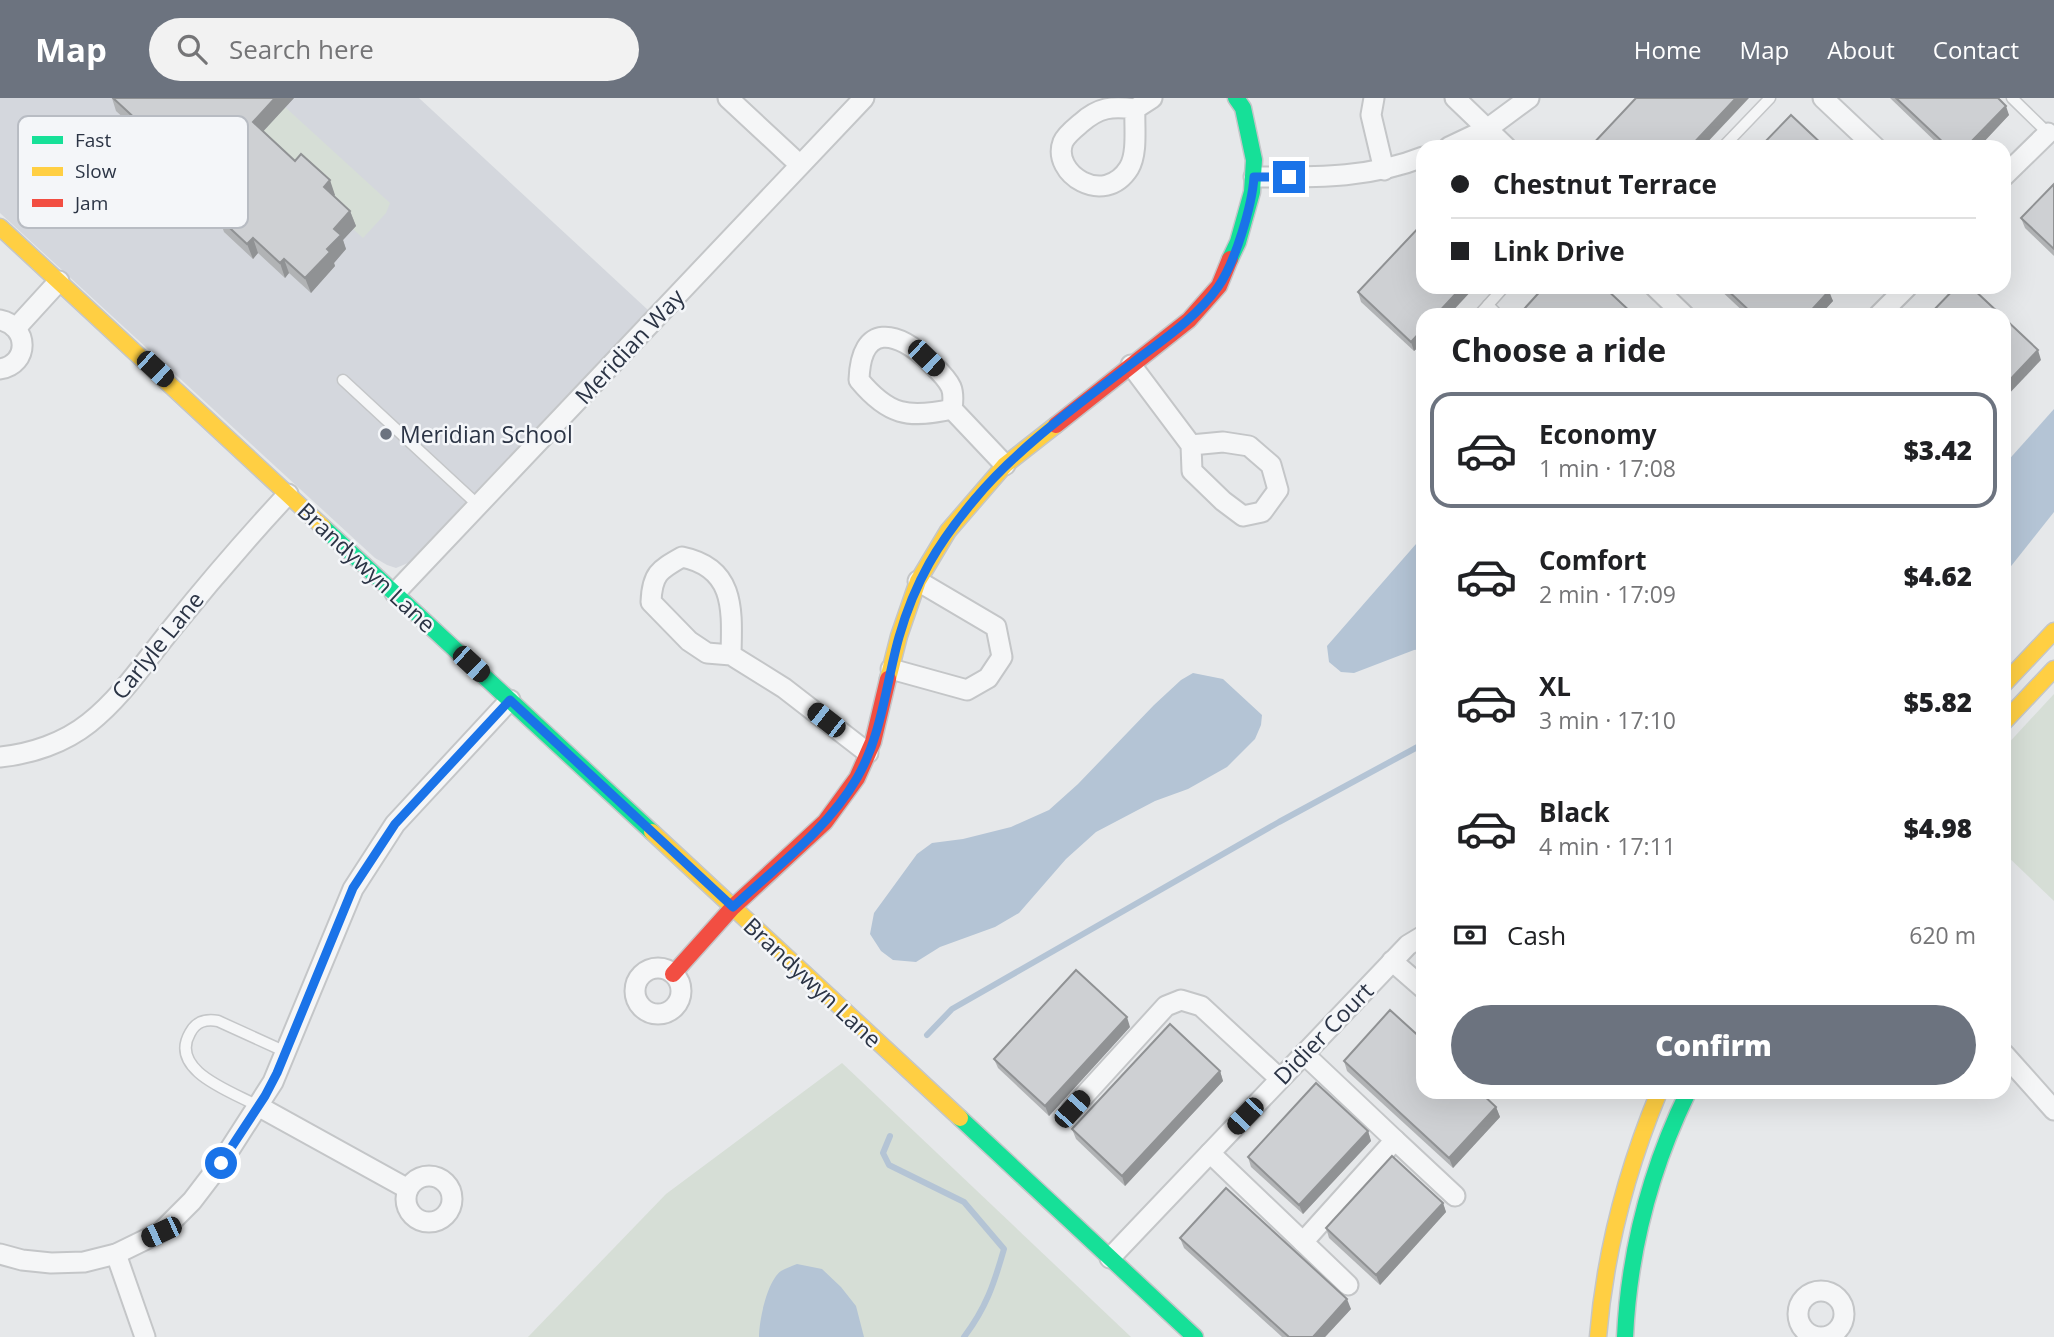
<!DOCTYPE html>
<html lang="en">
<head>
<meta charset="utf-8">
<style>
  :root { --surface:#fff; --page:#f2f2f2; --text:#202124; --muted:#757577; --line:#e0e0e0; --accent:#6c737f }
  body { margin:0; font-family:"Open Sans",sans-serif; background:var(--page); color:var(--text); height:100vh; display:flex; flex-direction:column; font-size:26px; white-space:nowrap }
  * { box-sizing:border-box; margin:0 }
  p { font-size:23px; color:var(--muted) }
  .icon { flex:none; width:38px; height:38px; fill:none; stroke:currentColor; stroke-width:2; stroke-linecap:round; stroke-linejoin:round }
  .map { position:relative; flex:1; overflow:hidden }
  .sheet { position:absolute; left:1416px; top:210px; width:595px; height:791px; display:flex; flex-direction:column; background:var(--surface); border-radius:21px; box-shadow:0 7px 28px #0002 }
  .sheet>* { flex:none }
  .guide { position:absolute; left:1416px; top:42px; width:595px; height:154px; border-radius:21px; box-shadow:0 7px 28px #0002; display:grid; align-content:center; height:154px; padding:0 35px; background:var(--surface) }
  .end { position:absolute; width:32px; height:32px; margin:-16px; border:9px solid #1a73e8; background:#fff; box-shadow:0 0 0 4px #fff }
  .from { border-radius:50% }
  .car { position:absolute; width:21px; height:42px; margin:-21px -10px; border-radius:9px; box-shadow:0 0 5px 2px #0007; background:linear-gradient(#222 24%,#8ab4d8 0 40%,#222 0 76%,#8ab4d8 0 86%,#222 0) }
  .guide b { display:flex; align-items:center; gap:24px; height:66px; font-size:26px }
  .guide b+b { border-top:2px solid var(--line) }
  .guide i { width:18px; height:18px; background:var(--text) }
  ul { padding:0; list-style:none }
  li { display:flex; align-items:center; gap:21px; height:116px; margin:0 14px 10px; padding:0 21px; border:4px solid transparent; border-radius:21px }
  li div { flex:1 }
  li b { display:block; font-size:26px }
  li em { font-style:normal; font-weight:800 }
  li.active { border-color:var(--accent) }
  li>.icon { width:63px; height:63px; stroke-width:1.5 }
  h2 { padding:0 35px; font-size:32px; line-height:84px }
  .pay { display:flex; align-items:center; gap:18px; height:77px; padding:0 35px; font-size:26px }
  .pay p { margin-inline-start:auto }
  .cta { display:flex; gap:14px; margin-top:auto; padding:14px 35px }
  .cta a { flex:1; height:80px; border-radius:42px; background:var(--accent); color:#fff; font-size:28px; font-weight:800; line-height:80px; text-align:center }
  header { display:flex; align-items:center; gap:42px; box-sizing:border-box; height:98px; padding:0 35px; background:var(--accent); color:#fff }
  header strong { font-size:33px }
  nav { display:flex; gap:38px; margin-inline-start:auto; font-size:24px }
  .search { width:490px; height:63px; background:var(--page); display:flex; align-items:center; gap:18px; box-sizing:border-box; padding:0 24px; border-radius:38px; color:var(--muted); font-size:26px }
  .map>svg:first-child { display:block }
  .built { fill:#d4d7dd }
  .green { fill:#d6ded6 }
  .water { fill:#b4c4d5 }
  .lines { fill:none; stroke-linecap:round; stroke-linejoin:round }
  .stream { stroke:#b4c4d5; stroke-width:6 }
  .lane-casing { stroke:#c4c6c8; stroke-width:13 }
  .street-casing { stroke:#c4c6c8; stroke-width:23 }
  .fast-casing { stroke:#c4c6c8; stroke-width:19 }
  .slow-casing { stroke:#c4c6c8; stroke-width:19 }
  .jam-casing { stroke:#c4c6c8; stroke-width:19 }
  .lane { stroke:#f5f6f7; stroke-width:10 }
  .street { stroke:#f5f6f7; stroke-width:19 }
  .fast { stroke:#16e098; stroke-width:16 }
  .slow { stroke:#ffcf43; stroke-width:16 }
  .jam { stroke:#f24e42; stroke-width:16 }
  .wall { fill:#b1b3b5 }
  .shaded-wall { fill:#909294 }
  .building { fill:#ced0d3; stroke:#909294; stroke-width:2 }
  .route { stroke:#1a73e8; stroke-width:9 }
  .poi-dot { fill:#6c737f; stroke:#f4f6f9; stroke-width:2.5 }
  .labels { text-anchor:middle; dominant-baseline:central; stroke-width:5; stroke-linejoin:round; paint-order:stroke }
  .street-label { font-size:23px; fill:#2b3445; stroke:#f4f6f9 }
  .poi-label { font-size:23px; fill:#2b3445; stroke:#f4f6f9; text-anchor:start }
  .key { fill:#f4f6f9; stroke:#b8bcc3; stroke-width:2 }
  .key-label { font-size:19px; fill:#2b3445 }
</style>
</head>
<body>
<header>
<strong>Map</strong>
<div class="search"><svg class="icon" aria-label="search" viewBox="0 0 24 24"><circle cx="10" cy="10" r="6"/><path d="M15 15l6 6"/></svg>Search here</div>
<nav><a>Home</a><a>Map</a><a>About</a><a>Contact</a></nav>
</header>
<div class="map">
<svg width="2054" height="1239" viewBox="0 0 2054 1239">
  <rect width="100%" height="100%" fill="#e6e8ea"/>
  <path class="built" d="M0 0H419L648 212 408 465 396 470 387 467 375 460 0 115Z"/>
  <g class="green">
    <path d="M285 9 390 105 386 115 363 140 353 131 355 127 244 54Z"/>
    <path d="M2054 596V803L2004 755V650Z"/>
    <path d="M842 965 1131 1239H528L666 1096Z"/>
  </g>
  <g class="water">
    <path d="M2054 311V414L2004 477V367Z"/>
    <path d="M1423 438V551L1414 552 1354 575 1341 574 1329 564 1327 548Z"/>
    <path d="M1193 575 1223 581 1262 617 1261 627 1255 641 1227 669 1188 691 1155 703 1096 734 1066 761 1019 815 995 829 940 849 916 864 893 862 881 853 870 836 874 815 917 756 932 745 963 741 1011 729 1049 712 1078 686 1154 607 1181 582Z"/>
    <path d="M797 1166 822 1171 841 1189 856 1208 864 1239H759C759 1223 767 1183 781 1173 786 1170 792 1168 797 1166Z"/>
  </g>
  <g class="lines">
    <g class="stream">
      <path d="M927 937 952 911 1279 724 1423 646"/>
      <path d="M890 1038 883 1055 889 1067 964 1104 1004 1151C994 1186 986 1210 964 1239"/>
    </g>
    <g class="lane-casing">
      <g id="lane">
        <path d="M2012 0 2049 36"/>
        <path d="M1723 49 1770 0"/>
        <path d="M1488 207 1498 217"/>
        <path d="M1479 217 1504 189"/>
        <path d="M343 282 478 407"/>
        <path d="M258 1008C233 994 168 973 190 935 196 923 206 921 218 923L286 954"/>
      </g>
    </g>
    <g class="street-casing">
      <g id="street">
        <path d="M728 0 800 67"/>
        <path d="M1374 0 1371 17 1384 72"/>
        <path d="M1455 0 1506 49"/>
        <path d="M1823 0 1875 49"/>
        <path d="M1135 11C1134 28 1138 55 1129 70 1104 110 1051 75 1063 44 1066 37 1075 30 1081 25 1099 9 1112 8 1135 11L1152 0"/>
        <path d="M1449 49 1487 31 1529 0"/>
        <path d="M2004 78 2048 35"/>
        <path d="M1254 79C1311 79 1368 81 1423 59"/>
        <path d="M1655 189 1684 217"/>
        <path d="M1879 217 1907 189"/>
        <path d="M0 222C29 228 30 266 0 271"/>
        <path d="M16 230 59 183"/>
        <path d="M1131 267 1191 347 1192 373 1223 403 1243 418 1262 414 1278 392 1271 367 1249 348 1223 344 1191 347"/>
        <path d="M952 311C908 321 888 317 859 282 861 224 897 232 930 264 937 271 947 280 951 289 954 296 953 304 952 311L1005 367"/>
        <path d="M395 495 864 0"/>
        <path d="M731 557C732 513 736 470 682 459 659 472 652 476 651 504L689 543 707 555 731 557 784 590 868 655"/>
        <path d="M891 571 967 592 988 580 1002 559 996 529 918 483"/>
        <path d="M0 659C31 656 64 645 89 625 122 599 146 562 173 529 210 483 248 439 288 396"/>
        <path d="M1392 863 1423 890"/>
        <circle cx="658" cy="893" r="23"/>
        <path d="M1304 956 1395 1042"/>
        <path d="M2004 956 2054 1012"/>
        <path d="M258 1008 408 1091"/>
        <path d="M1072 1011 1166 908 1181 902 1201 908 1280 981"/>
        <path d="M1210 1055 1348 1187"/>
        <circle cx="429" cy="1101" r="23"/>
        <path d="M1303 1144 1395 1042 1455 1098"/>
        <path d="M0 1156 22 1162 51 1165 84 1164 116 1156 161 1134 192 1103 221 1065 273 984 353 791 395 726 510 602"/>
        <path d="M116 1156 145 1239"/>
        <path d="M1110 1160 1408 847 1423 838"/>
        <circle cx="1821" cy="1216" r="23"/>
      </g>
    </g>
    <g class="fast-casing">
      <g id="fast">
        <path d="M1230 161 1238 144 1252 94 1254 62 1243 10 1236 0"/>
        <path d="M323 429 652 734"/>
        <path d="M960 1020 1195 1239"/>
        <path d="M1625 1239C1629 1152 1650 1072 1688 994"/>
      </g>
    </g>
    <g class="slow-casing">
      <g id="slow">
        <path d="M0 129 323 429"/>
        <path d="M888 581 899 538 918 483 948 433 1005 367 1056 327"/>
        <path d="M2004 586 2054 533"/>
        <path d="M2004 624 2054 571"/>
        <path d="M652 734 960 1020"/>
        <path d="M1598 1239C1605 1153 1626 1074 1659 994"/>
      </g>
    </g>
    <g class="jam-casing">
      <g id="jam">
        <path d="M1056 327 1189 222 1219 188 1230 161"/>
        <path d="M673 876 733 809 825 724 857 680 873 644 888 581"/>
      </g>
    </g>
    <use href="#lane" class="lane"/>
    <use href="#street" class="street"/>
    <use href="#fast" class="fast"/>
    <use href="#slow" class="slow"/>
    <use href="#jam" class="jam"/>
  </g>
  <g class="wall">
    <path d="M112 0H294L263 33 295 63 335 97 334 98 350 113 356 128 343 142 346 151 334 165 335 168 311 195 289 175 285 180 258 155 253 161 224 134 219 120 220 119 203 103 200 94 142 41 140 35 116 13Z"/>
    <path d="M1890 0H1998L2009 17 1979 49H1941Z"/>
    <path d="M2054 86V158L2025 130 2021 120Z"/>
    <path d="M1717 189H1825L1833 203 1820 217H1747Z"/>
    <path d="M1358 194 1423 217V245L1414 253 1361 204Z"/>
    <path d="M1130 929 1049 1018 998 970 994 961Z"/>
    <path d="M1344 963 1496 1009 1500 1019 1453 1070 1347 973Z"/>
    <path d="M1220 973 1223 983 1125 1088 1076 1041 1072 1031Z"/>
    <path d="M1368 1033 1371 1043 1303 1116 1251 1069 1248 1059Z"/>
    <path d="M1443 1105 1446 1114 1380 1187 1329 1140 1326 1130Z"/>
    <path d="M1180 1140 1351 1211 1325 1239H1282L1184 1150Z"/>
  </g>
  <g class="shaded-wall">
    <path d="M275 0H294L259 38 253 24Z"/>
    <path d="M1736 0H1749L1703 49H1690Z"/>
    <path d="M2006 8 2009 17 1979 49H1966Z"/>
    <path d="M330 82 335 97 329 103 324 89Z"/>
    <path d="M350 113 356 128 343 142 346 151 334 165 335 168 311 195 305 180 327 151 334 131Z"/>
    <path d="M253 140 258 155 253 161 247 146Z"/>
    <path d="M284 161 289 175 285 180 280 165Z"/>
    <path d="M1462 189H1475L1449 217H1436Z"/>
    <path d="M1829 193 1833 203 1820 217H1807Z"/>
    <path d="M1423 231V245L1414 253 1411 244Z"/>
    <path d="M2038 252 2041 262 2004 301V288Z"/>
    <path d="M1127 919 1130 929 1049 1018 1045 1008Z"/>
    <path d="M1220 973 1223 983 1125 1088 1122 1078Z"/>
    <path d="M1496 1009 1500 1019 1453 1070 1449 1060Z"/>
    <path d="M1368 1033 1371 1043 1303 1116 1299 1107Z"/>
    <path d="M1443 1105 1446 1114 1380 1187 1376 1177Z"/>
    <path d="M1347 1201 1351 1211 1325 1239H1313Z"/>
  </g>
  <g class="building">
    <path d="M113 0H275L253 24 295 63 301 56 330 82 324 89 350 113 334 131 341 137 327 151 330 154 305 180 284 161 280 165 253 140 247 146 219 120 225 113 198 88 201 85 137 26 139 24Z"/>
    <path d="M1636 0H1736L1690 49H1590Z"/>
    <path d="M1896 0H1998L2006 8 1966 49H1948Z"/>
    <path d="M1791 17 1825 49H1760Z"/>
    <path d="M2054 86V151L2021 120Z"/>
    <path d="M1423 125V189H1462L1436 217H1423V231L1411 244 1358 194Z"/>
    <path d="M1544 189H1604L1634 217H1533L1525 210Z"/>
    <path d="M1724 189H1825L1829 193 1807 217H1754Z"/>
    <path d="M1956 189H1971L2001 217H1929Z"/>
    <path d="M2004 220 2038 252 2004 288Z"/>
    <path d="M1076 872 1127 919 1045 1008 994 961Z"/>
    <path d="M1390 912 1423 942V994H1480L1496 1009 1449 1060 1344 963Z"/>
    <path d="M1170 926 1220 973 1122 1078 1072 1031Z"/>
    <path d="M1316 985 1368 1033 1299 1107 1248 1059Z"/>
    <path d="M1392 1058 1443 1105 1376 1177 1326 1130Z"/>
    <path d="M1226 1090 1347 1201 1313 1239H1289L1180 1140Z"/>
  </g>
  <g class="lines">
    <path class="route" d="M221 1065 265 998 277 975 353 790 395 726 510 602 733 809C776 769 827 732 857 680 882 637 886 585 899 539 915 483 938 445 975 401 1019 348 1081 305 1135 263 1164 241 1197 219 1218 189 1235 165 1252 108 1254 79H1289"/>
  </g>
  <circle class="poi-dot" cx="386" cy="336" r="7"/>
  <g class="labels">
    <g class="street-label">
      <text transform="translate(629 248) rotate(-47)">Meridian Way</text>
      <text transform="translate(367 469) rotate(43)">Brandywyn Lane</text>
      <text transform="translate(157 547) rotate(-51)">Carlyle Lane</text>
      <text transform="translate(813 884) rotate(43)">Brandywyn Lane</text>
      <text transform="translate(1323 935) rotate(-46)">Didier Court</text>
    </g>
    <g class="poi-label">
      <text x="400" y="336">Meridian School</text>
    </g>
  </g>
  <rect x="18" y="18" width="230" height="112" rx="10" class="key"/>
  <rect x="32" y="38" width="31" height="8" fill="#16e098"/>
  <rect x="32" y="69" width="31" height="9" fill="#ffcf43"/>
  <rect x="32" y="101" width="31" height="8" fill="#f24e42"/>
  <g class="key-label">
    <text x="75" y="49">Fast</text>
    <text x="75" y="80">Slow</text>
    <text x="75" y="112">Jam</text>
  </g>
</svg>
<i class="end from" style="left:221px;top:1065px"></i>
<i class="end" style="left:1289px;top:79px"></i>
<i class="car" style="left:926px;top:260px;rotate:134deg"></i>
<i class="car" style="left:155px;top:271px;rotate:133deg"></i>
<i class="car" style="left:471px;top:566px;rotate:133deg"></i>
<i class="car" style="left:826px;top:622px;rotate:308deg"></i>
<i class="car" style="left:1072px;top:1011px;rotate:42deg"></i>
<i class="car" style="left:1245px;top:1018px;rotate:224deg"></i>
<i class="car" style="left:161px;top:1134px;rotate:245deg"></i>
<div class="guide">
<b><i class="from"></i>Chestnut Terrace</b>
<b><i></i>Link Drive</b>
</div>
<section class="sheet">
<h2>Choose a ride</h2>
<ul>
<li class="active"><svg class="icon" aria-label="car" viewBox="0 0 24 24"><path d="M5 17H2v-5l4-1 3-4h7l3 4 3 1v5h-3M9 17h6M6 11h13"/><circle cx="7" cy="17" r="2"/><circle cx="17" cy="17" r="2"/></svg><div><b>Economy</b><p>1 min · 17:08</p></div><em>$3.42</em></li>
<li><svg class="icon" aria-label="car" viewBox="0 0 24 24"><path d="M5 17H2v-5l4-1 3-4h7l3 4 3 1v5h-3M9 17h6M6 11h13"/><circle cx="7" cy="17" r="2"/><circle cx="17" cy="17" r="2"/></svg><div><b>Comfort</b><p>2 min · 17:09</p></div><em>$4.62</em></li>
<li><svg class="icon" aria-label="car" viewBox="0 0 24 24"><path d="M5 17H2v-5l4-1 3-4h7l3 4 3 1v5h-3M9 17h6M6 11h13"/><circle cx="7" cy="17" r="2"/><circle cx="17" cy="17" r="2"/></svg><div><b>XL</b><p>3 min · 17:10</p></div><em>$5.82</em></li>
<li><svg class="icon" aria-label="car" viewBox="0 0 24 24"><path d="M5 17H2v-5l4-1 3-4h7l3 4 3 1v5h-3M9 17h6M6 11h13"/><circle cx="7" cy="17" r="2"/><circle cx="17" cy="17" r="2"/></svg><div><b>Black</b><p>4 min · 17:11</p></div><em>$4.98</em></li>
</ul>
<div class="pay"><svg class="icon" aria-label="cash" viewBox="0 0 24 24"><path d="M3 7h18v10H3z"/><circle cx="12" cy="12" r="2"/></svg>Cash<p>620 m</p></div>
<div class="cta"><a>Confirm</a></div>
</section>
</div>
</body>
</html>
